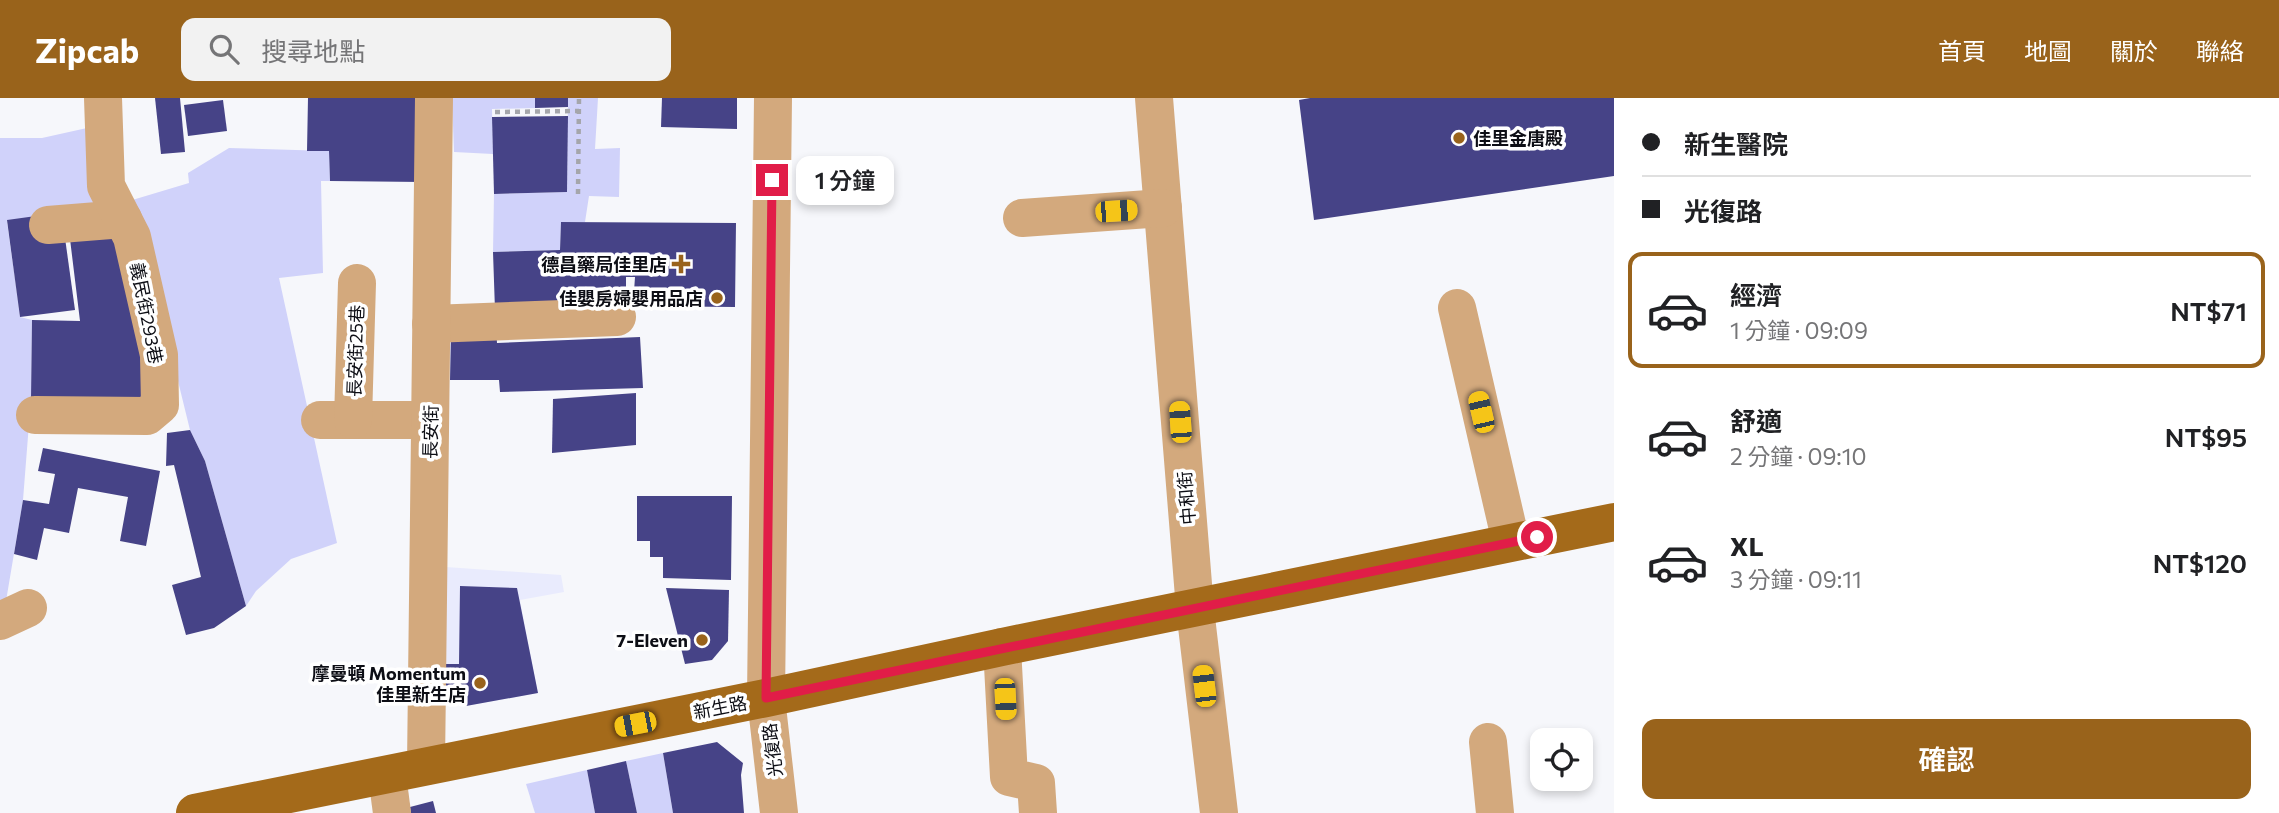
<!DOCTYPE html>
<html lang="zh-TW">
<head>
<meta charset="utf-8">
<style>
  :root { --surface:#fff; --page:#f2f2f2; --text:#202124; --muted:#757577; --line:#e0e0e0; --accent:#99631b }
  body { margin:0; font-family:Commissioner,"Noto Sans TC",sans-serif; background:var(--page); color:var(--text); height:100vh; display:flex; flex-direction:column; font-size:26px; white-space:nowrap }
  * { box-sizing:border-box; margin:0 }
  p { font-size:23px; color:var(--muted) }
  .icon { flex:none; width:38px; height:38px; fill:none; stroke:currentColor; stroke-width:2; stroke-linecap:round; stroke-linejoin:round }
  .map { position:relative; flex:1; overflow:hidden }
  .sheet { display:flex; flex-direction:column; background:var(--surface); width:665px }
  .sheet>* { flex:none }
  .banner { display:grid; align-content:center; height:154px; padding:0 28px; background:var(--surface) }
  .buttons { position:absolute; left:1530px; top:630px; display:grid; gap:14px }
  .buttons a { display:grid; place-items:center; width:63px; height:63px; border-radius:14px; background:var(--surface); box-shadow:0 4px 10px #0003; font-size:35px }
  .end { position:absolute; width:32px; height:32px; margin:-16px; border:9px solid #e11d48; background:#fff; box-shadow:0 0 0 4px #fff }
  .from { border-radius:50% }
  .bubble { position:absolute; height:49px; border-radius:14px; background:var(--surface); box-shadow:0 4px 10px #0003; font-size:23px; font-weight:600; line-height:49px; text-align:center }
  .car { position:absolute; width:21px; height:42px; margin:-21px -10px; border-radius:9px; box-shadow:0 0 5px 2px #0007; background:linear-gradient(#f5c518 24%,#345 0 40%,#f5c518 0 76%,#345 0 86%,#f5c518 0) }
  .banner b { display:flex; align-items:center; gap:24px; height:66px; font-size:26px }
  .banner b+b { border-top:2px solid var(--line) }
  .banner i { width:18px; height:18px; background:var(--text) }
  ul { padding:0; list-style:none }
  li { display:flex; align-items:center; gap:21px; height:116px; margin:0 14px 10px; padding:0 14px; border:4px solid transparent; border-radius:14px }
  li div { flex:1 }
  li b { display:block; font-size:26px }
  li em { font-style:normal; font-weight:600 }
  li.active { border-color:var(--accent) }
  li>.icon { width:63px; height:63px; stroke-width:1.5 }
  .action { display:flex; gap:14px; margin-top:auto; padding:14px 28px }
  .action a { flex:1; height:80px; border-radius:14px; background:var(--accent); color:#fff; font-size:28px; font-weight:600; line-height:80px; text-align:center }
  header { display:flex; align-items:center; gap:42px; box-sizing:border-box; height:98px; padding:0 35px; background:var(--accent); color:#fff }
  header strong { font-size:33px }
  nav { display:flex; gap:38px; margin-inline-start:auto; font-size:24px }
  .search { width:490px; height:63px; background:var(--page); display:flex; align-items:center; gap:18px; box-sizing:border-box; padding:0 24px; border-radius:14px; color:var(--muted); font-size:26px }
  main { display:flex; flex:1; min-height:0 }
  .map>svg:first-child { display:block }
  .built { fill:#e9ebfd }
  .green { fill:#d0d2fa }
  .building { fill:#464387 }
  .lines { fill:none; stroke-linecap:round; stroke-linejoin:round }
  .path { stroke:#a5a6ab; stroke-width:4.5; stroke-dasharray:5 5; stroke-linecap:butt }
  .minor { stroke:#d3a97d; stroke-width:38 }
  .major { stroke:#a46a1a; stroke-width:38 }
  .route { stroke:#e11d48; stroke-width:9 }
  .poi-dot { fill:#99631b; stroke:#fff; stroke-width:2.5 }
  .labels { text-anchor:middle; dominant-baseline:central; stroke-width:7; stroke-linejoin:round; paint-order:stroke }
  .poi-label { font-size:18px; font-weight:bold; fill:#0d0e15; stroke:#fff; text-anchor:end }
  .street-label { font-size:18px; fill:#0d0e15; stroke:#fff }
</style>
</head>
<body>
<header>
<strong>Zipcab</strong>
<div class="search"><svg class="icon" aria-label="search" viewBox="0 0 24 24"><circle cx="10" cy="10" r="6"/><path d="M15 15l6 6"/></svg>搜尋地點</div>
<nav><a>首頁</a><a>地圖</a><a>關於</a><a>聯絡</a></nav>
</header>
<main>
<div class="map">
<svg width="1614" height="715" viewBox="0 0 1614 715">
  <rect width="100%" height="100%" fill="#f6f7fb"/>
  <path class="built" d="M446 469 561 477 564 494 520 502 538 595 466 608 444 596Z"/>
  <g class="green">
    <path d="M452 0H535V10L492 11 493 56 454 54Z"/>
    <path d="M568 0H598L595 51 620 50 619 99 589 98 585 124H561L560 152 493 154 494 96 567 94Z"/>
    <path d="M96 28 106 109 7 123 20 219 32 222 31 300 23 402 5 509H0V40H42Z"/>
    <path d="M229 50 329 53 330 83H321L323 175 279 180 337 445 291 461 256 493 246 508 205 363 190 332 141 132 129 103 189 85 188 75Z"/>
    <path d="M663 655 673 715H637L626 663Z"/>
    <path d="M587 672 595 715H535L526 686Z"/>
  </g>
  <g class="building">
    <path d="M155 0H180L185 54 161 56Z"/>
    <path d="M308 0H424L422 84 330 83 329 53H307Z"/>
    <path d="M535 0H568V9L535 10Z"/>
    <path d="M662 0H737V31L661 29Z"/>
    <path d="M1310 0H1614V78L1314 122 1299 2Z"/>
    <path d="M223 2 227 33 188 38 184 7Z"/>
    <path d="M568 18 567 94 494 96 492 19Z"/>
    <path d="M36 118 65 140 75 212 20 219 7 122Z"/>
    <path d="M561 124 736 125 735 209 633 208 635 179H626V207L495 212 493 154 560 152Z"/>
    <path d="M118 135 134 181 144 302 31 300 32 222 80 223 70 141Z"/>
    <path d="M496 230 497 245 640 239 643 290 500 294 499 282H450L451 234Z"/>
    <path d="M636 295V347L552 355 553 301Z"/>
    <path d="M190 332 205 363 246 508 214 530 186 537 172 487 201 479 174 367 166 368 167 335Z"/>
    <path d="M43 350 160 373 146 448 120 443 128 399 78 390 69 435 44 430 37 462 14 456 23 402 49 406 55 376 38 373Z"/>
    <path d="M637 398H732L731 482 663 480V459H650V443H637Z"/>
    <path d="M460 488 517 490 538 595 466 608 444 596V566H459Z"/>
    <path d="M666 490 729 492 728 543 712 562 685 566Z"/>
    <path d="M717 644 743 665 741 677 744 715H673L663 655Z"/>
    <path d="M626 663 637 715H595L587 672Z"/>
    <path d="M433 703 436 715H411L410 709Z"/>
  </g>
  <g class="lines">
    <g class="path">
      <path d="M495 14 579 13"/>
      <path d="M578 96 579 0"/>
    </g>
    <g class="minor">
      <path d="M773 0 766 600 779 715"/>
      <path d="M1154 0 1195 511 1219 715"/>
      <path d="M1022 120 1163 110"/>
      <path d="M48 127 123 121"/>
      <path d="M1457 210 1511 444"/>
      <path d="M431 226 617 219"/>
      <path d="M35 317 147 318 160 307 159 257 132 139 106 88 103 0"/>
      <path d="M320 322H430"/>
      <path d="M353 322 357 185"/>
      <path d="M0 523 28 510"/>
      <path d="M1002 549 1009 679 1036 685 1038 715"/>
      <path d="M1488 644 1495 715"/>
      <path d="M426 668 434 0"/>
      <path d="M387 677 392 715"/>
    </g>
    <path class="major" d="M195 715 766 600 1002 549 1614 424"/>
  </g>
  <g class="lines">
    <path class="route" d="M772 82 766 600 1537 439"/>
  </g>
  <g class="poi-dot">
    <circle cx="1459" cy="40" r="7"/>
    <path d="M677.5 155.5h7v7h7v7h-7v7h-7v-7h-7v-7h7z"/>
    <circle cx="717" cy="200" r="7"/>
    <circle cx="702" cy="542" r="7"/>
    <circle cx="480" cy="585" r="7"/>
  </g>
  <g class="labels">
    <g class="poi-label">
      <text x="1473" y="40" text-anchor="start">佳里金唐殿</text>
      <text x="667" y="166">德昌藥局佳里店</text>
      <text x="703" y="200">佳嬰房婦嬰用品店</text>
      <text x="688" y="542">7-Eleven</text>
      <text x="466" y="575">摩曼頓 Momentum<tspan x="466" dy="21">佳里新生店</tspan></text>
    </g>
    <g class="street-label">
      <text transform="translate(147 215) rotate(79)">義民街293巷</text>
      <text transform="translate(355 253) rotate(-88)">長安街25巷</text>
      <text transform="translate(430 334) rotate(-89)">長安街</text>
      <text transform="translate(1186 400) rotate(-95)">中和街</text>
      <text transform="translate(720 609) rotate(-11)">新生路</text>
      <text transform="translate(772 652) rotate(-97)">光復路</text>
    </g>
  </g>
</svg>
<div class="buttons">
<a><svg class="icon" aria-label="locate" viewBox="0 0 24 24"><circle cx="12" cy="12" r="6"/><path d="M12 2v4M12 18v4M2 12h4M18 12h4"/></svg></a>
</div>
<i class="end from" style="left:1537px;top:439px"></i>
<i class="end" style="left:772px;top:82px"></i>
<div class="bubble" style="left:796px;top:58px;width:98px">1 分鐘</div>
<i class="car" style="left:1116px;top:113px;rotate:86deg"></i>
<i class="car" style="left:1481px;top:314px;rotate:347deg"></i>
<i class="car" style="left:1180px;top:324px;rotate:356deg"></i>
<i class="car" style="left:1204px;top:588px;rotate:353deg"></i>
<i class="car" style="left:1005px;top:601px;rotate:177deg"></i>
<i class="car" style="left:635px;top:626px;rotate:259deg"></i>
</div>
<section class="sheet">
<div class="banner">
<b><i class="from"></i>新生醫院</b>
<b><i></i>光復路</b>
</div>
<ul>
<li class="active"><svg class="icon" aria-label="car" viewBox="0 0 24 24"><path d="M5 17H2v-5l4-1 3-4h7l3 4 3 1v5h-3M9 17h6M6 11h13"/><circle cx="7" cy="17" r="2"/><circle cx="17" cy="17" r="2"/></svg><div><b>經濟</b><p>1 分鐘 · 09:09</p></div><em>NT$71</em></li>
<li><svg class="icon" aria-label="car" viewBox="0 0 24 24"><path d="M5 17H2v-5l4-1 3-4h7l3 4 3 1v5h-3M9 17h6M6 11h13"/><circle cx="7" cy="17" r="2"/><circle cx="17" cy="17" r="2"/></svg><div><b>舒適</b><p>2 分鐘 · 09:10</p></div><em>NT$95</em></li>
<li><svg class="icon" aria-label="car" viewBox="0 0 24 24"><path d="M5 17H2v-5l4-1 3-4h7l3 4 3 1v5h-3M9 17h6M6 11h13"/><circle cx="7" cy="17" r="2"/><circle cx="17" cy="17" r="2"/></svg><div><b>XL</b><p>3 分鐘 · 09:11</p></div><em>NT$120</em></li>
</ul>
<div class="action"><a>確認</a></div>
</section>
</main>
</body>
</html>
